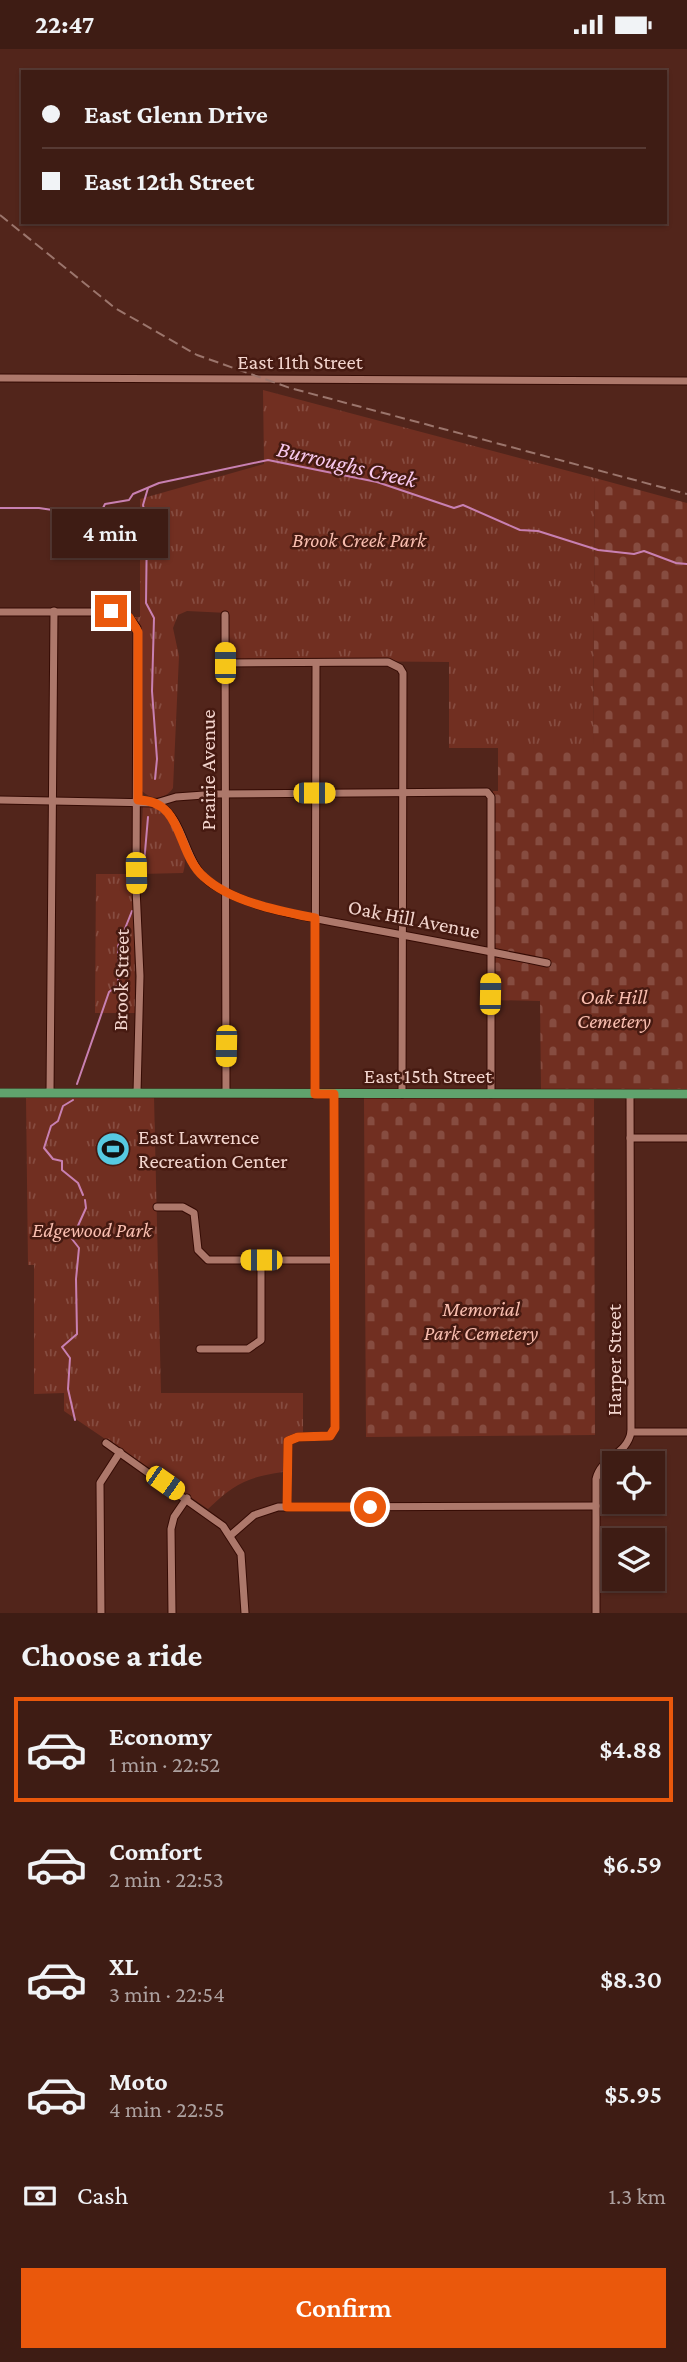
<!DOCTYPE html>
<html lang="en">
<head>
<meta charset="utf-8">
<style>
  :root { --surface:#3e1c14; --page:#492922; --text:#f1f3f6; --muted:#ada1a0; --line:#573a34; --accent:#ea580c }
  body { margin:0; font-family:"Crimson Pro",serif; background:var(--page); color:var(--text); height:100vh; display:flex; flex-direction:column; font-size:26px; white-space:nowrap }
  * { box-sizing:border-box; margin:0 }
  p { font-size:23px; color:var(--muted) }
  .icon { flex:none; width:38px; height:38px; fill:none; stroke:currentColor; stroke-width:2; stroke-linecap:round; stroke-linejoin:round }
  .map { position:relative; height:1564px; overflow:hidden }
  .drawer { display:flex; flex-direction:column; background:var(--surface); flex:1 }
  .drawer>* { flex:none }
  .top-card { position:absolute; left:21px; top:21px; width:646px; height:154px; border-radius:0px; box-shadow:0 2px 5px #0004,0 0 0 2px var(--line); display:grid; align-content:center; height:154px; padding:0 21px; background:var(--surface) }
  .fabs { position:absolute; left:602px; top:1402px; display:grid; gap:14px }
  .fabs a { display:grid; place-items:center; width:63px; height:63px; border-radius:0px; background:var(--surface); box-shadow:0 2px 5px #0004,0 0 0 2px var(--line); font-size:35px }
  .end { position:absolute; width:32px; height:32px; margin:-16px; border:9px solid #ea580c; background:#fff; box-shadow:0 0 0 4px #fff }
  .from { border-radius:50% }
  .bubble { position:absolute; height:49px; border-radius:0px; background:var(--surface); box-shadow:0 2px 5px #0004,0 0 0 2px var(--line); font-size:23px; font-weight:600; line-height:49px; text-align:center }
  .car { position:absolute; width:21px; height:42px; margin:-21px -10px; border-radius:9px; box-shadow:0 0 5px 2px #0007; background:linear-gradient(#f5c518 24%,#345 0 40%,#f5c518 0 76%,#345 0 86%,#f5c518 0) }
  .top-card b { display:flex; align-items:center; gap:24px; height:66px; font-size:26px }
  .top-card b+b { border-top:2px solid var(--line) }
  .top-card i { width:18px; height:18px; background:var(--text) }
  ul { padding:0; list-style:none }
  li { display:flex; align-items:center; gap:21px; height:105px; margin:0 14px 10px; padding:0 7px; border:4px solid transparent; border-radius:0px }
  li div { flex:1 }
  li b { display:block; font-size:26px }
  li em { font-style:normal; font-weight:600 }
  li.selected { border-color:var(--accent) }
  li>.icon { width:63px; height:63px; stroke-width:1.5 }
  h2 { padding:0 21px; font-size:32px; line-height:84px }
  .pay { display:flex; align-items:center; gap:18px; height:77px; padding:0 21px; font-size:26px }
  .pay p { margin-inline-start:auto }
  .button { display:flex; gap:14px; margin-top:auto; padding:14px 21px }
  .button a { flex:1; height:80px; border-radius:0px; background:var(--accent); color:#fff; font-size:28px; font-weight:600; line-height:80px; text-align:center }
  .status { display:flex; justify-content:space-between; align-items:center; height:49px; padding:0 35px; background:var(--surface); direction:ltr }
  .status svg { height:19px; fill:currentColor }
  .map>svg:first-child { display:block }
  .cemetery { fill:url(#cemetery-stones) }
  .park { fill:url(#park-tufts) }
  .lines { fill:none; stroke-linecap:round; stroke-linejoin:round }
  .stream { stroke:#c880b2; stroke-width:2 }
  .minor-casing { stroke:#350b04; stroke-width:9 }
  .major-casing { stroke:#350b04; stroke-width:10 }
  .minor { stroke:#ad786b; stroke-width:7 }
  .major { stroke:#60a36d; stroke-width:9 }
  .rail { stroke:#9b756c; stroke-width:2; stroke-dasharray:10 5; stroke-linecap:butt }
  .route { stroke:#ea580c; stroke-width:9 }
  .labels { text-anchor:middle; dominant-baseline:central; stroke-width:5; stroke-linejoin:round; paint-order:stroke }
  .street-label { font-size:21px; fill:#f2d4cd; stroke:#461a11 }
  .park-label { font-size:21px; font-style:italic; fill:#f8bdaf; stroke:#461a11 }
  .poi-label { font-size:21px; fill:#f2d4cd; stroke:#461a11; text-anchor:start }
  .water-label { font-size:23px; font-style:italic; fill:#f8c9ee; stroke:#461a11 }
</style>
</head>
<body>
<div class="status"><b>22:47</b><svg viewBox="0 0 49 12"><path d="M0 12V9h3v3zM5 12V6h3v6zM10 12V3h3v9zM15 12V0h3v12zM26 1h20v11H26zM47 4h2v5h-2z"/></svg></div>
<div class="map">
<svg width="687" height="1564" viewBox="0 0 687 1564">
  <defs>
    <pattern id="cemetery-stones" width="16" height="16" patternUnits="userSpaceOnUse" patternTransform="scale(1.75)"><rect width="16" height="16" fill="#712f21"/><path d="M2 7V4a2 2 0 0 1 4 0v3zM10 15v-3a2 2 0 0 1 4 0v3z" fill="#864c40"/></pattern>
    <pattern id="park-tufts" width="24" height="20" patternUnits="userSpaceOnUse" patternTransform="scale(1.75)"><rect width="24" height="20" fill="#712f21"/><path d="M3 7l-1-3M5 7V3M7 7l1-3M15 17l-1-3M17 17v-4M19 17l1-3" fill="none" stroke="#864c40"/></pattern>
  </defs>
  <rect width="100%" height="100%" fill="#52251b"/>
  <g class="cemetery">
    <path d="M595 429 687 454V1041H541L540 952 492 951 493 911 497 907 492 881 493 742H498V699L593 698Z"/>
    <path d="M364 1049H594L595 1386 366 1388Z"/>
  </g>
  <g class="park">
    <path d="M263 341 595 429 593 699H449V613L230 611 228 564 187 562 178 566 173 579 179 607 173 739C166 750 152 752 142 742L140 584 133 568H140V450L264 415Z"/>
    <path d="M143 756C171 757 191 800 183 824L139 825Z"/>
    <path d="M96 825H134L135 964H95Z"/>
    <path d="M26 1048H154L161 1344H303V1385L292 1386 285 1391 283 1423C247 1428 234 1435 208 1460L64 1362V1344L34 1345V1216H28Z"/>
  </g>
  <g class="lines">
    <g class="stream">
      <path d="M148 439 143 456 147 474 146 554 154 569 152 642 157 710 155 730"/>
      <path d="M0 459H39L80 465 102 461 105 455 129 451 133 445 159 434 268 411 377 433 454 459 463 456 520 481 538 482 598 501 634 505 644 502 676 514 687 515"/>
      <path d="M142 838 148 768"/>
      <path d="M77 1035 109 943 118 936V897L132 862"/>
      <path d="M73 1051 63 1057 58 1072 51 1077 44 1099 53 1110 62 1112V1121L78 1134 83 1146"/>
      <path d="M75 1371 68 1340 70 1309 62 1298 77 1285 76 1230 79 1199 72 1190 86 1159 85 1151"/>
    </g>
    <g class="minor-casing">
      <g id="minor">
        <path d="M0 329 687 332"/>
        <path d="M0 563H117L129 568 137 579 136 839 140 927 137 1044"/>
        <path d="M225 566 226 1044"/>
        <path d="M225 614 388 613 400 619 403 624 402 1045"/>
        <path d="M0 751 156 754 176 748 218 745 487 743 491 748V1045"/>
        <path d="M156 754C187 770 182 815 212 835 252 861 308 868 354 877 419 889 483 901 547 914"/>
        <path d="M50 1044 54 562"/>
        <path d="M315 1045 316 614"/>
        <path d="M630 1089H687"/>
        <path d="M157 1158H183L194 1164 198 1201 208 1211H334"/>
        <path d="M200 1300H248L261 1291V1211"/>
        <path d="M631 1383H687"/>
        <path d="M106 1394 223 1477 241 1505 245 1564"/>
        <path d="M287 1458 288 1392 298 1388 330 1387 335 1379 334 1045"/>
        <path d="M231 1486 254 1466 278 1458 596 1457"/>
        <path d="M101 1564 100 1434 120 1403"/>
        <path d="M172 1564 171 1480 174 1468 187 1449"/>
        <path d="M596 1564V1430C601 1408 627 1406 631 1383L630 1045"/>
      </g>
    </g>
    <g class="major-casing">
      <path id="major" d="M0 1044 687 1045"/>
    </g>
    <use href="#minor" class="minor"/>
    <use href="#major" class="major"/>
    <path class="rail" d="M0 166 115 259 197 306 290 339 687 445"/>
  </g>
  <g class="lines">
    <path class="route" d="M111 562 129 568 138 583V751C184 751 176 804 204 828 231 853 280 862 315 869V1045H334L335 1379 330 1387 298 1388 288 1392 287 1458H370"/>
  </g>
  <defs>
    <g id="stadium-disc" transform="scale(1.75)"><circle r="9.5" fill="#56c9e1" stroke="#461a11"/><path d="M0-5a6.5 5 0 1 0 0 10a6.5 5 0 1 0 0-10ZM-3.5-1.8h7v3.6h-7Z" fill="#111"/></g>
  </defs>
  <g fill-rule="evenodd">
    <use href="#stadium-disc" x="113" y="1100"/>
  </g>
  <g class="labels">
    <g class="street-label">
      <text x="300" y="313">East 11th Street</text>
      <text transform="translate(208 721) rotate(-90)">Prairie Avenue</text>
      <text transform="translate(414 870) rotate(11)">Oak Hill Avenue</text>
      <text transform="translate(121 931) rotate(-89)">Brook Street</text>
      <text x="428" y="1027">East 15th Street</text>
      <text transform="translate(614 1311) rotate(-90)">Harper Street</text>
    </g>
    <g class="park-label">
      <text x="359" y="491">Brook Creek Park</text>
      <text x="614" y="948">Oak Hill<tspan x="614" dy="24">Cemetery</tspan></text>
      <text x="92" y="1181">Edgewood Park</text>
      <text x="481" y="1260">Memorial<tspan x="481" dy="24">Park Cemetery</tspan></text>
    </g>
    <g class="poi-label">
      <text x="138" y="1088">East Lawrence<tspan x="138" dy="24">Recreation Center</tspan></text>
    </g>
    <g class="water-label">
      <text transform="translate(347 415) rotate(13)">Burroughs Creek</text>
    </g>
  </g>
</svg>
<div class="fabs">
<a><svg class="icon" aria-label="locate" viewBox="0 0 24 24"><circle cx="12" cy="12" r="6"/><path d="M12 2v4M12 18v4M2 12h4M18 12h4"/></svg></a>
<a><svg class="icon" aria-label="layers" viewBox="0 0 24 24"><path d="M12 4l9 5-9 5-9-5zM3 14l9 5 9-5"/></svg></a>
</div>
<i class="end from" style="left:370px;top:1458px"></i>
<i class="end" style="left:111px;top:562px"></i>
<div class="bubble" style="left:52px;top:460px;width:116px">4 min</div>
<i class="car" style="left:225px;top:614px;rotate:0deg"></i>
<i class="car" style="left:314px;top:744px;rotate:90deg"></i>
<i class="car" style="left:136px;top:824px;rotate:179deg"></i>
<i class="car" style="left:490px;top:945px;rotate:1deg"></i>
<i class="car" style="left:226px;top:997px;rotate:181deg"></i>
<i class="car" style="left:261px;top:1211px;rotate:270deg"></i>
<i class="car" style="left:165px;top:1434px;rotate:125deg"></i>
<div class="top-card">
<b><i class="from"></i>East Glenn Drive</b>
<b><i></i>East 12th Street</b>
</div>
</div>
<section class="drawer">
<h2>Choose a ride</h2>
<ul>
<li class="selected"><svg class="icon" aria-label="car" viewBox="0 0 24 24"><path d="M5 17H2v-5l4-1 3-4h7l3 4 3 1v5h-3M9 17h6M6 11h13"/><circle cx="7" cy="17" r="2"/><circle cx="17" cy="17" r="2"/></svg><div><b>Economy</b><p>1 min · 22:52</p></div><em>$4.88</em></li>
<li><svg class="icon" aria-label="car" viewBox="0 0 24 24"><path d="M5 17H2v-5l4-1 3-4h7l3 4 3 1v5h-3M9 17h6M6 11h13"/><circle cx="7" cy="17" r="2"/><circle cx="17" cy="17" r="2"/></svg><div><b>Comfort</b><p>2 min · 22:53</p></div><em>$6.59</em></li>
<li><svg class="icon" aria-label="car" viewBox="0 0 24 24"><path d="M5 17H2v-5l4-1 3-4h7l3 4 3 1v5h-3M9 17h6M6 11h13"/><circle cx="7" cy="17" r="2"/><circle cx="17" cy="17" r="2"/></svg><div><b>XL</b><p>3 min · 22:54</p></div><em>$8.30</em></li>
<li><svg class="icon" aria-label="car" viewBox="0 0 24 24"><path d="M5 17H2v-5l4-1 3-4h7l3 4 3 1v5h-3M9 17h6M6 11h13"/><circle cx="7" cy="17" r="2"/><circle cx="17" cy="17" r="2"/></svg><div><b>Moto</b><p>4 min · 22:55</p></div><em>$5.95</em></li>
</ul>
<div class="pay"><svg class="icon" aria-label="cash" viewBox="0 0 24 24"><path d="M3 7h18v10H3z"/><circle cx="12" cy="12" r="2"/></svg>Cash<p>1.3 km</p></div>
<div class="button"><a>Confirm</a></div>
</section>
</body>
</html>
